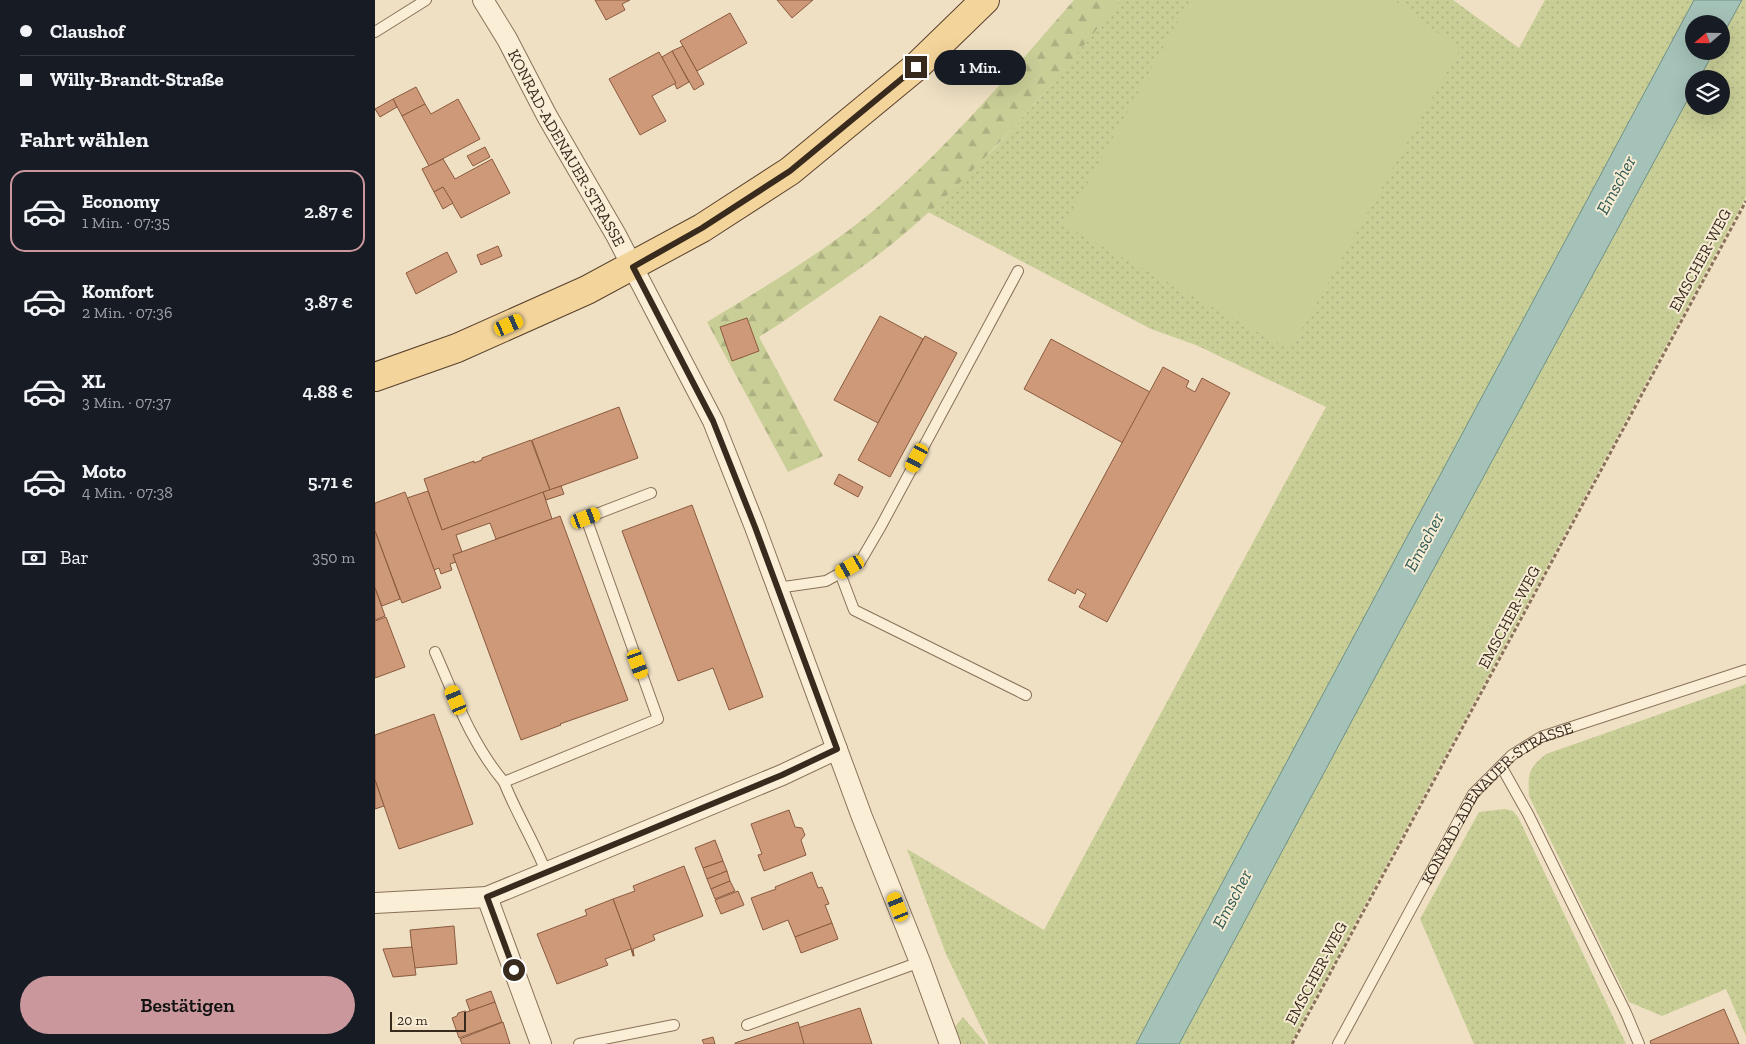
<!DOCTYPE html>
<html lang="de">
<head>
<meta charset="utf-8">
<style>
  :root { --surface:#171b24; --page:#242831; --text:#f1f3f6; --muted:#9ea1a6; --line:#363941; --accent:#ca989c }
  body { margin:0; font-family:"Zilla Slab",serif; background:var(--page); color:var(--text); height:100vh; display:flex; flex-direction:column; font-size:19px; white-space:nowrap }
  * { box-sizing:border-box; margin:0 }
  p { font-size:16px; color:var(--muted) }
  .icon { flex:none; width:28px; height:28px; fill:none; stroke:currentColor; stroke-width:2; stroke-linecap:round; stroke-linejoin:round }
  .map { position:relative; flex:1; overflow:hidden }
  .panel { display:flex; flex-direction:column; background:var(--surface); width:375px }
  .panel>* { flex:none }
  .guide { display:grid; align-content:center; height:110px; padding:0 20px; background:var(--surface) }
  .needle { width:32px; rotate:250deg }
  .fabs { position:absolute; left:1310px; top:15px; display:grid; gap:10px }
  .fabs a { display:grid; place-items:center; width:45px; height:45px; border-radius:50%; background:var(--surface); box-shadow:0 5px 20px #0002; font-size:25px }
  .scale { position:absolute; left:15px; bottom:12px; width:76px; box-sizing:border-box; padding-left:5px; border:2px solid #392a1e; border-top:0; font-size:14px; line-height:18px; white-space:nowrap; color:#392a1e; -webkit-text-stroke:4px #f6ebd3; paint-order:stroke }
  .end { position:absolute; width:22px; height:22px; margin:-11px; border:6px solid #392a1e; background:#fff; box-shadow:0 0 0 2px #fff }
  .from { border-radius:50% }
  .bubble { position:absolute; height:35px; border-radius:18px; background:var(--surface); box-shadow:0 5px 20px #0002; font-size:16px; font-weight:600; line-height:35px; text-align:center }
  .car { position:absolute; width:15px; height:30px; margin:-15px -8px; border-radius:6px; box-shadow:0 0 4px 1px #0007; background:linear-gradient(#f5c518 24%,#345 0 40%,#f5c518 0 76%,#345 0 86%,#f5c518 0) }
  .guide b { display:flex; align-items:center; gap:18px; height:48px; font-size:19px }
  .guide b+b { border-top:1px solid var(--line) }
  .guide i { width:12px; height:12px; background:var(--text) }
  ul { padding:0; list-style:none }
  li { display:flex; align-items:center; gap:15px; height:82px; margin:0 10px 8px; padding:0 10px; border:2px solid transparent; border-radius:15px }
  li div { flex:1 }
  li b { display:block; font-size:19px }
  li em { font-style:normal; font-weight:600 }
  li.selected { border-color:var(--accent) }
  li>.icon { width:45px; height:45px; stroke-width:1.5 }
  h2 { padding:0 20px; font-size:22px; line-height:60px }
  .pay { display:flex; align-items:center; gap:12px; height:55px; padding:0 20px; font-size:19px }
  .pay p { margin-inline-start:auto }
  .primary-button { display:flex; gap:10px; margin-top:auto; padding:10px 20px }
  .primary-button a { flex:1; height:58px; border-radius:30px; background:var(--accent); color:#111; font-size:20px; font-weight:600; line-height:58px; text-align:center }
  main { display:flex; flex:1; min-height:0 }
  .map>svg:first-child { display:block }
  .grass { fill:url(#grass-dots) }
  .forest { fill:url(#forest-firs) }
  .green { fill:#c9ce97 }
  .water { fill:#a5c2b8; stroke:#6c9086 }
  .building { fill:#ce9978; stroke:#8a5a3f }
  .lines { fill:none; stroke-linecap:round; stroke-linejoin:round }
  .service-casing { stroke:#8a7159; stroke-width:12 }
  .minor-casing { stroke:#8a7159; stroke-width:22 }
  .primary-casing { stroke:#58402e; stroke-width:30 }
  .path { stroke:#8a7159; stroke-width:3; stroke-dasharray:4 2.5; stroke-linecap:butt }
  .service { stroke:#faeed7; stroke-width:10 }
  .minor { stroke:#faeed7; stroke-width:20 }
  .primary { stroke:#f3d49a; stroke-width:28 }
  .route { stroke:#392a1e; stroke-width:6 }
  .labels { text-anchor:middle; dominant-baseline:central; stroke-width:4; stroke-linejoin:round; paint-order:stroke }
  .street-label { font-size:16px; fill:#392a1e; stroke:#f6ebd3 }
  .water-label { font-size:18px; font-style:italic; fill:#2d5955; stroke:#f6ebd3 }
</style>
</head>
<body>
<main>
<section class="panel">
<div class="guide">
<b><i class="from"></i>Claushof</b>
<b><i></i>Willy-Brandt-Straße</b>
</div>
<h2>Fahrt wählen</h2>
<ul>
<li class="selected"><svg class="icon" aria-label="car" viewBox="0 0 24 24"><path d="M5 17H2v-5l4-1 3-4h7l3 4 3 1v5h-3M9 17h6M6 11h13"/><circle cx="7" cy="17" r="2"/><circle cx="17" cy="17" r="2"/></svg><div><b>Economy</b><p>1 Min. · 07:35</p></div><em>2.87 €</em></li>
<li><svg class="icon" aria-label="car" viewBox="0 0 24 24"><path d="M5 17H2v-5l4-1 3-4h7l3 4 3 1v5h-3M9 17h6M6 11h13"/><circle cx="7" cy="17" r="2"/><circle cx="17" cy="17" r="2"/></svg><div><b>Komfort</b><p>2 Min. · 07:36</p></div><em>3.87 €</em></li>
<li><svg class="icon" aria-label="car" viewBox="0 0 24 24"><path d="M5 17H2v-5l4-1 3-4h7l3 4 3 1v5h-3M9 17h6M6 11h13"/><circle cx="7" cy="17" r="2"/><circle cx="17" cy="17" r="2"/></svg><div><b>XL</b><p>3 Min. · 07:37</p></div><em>4.88 €</em></li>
<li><svg class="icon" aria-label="car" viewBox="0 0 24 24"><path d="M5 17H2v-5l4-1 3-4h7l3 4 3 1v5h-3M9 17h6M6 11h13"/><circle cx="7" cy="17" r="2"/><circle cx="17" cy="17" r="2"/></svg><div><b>Moto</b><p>4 Min. · 07:38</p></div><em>5.71 €</em></li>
</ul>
<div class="pay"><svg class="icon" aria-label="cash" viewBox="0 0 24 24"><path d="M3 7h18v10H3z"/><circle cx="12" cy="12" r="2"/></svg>Bar<p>350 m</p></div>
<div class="primary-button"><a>Bestätigen</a></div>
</section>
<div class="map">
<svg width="1371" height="1044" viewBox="0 0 1371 1044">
  <defs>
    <pattern id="grass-dots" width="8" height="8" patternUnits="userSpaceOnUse" patternTransform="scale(1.25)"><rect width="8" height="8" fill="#c9ce97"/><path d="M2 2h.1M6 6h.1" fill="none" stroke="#adb182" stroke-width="1.8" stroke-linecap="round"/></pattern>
    <pattern id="forest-firs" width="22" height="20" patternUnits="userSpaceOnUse" patternTransform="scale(1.25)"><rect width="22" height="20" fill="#c9ce97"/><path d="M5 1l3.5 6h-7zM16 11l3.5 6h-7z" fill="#adb182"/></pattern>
  </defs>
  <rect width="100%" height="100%" fill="#efe0c3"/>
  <g class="grass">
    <path d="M745 0H1078L1144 48 1170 0H1319L761 1044H614L571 954 532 849 669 930 951 407 821 345 776 329 553 212 621 147 662 101Z"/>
    <path d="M1367 0H1371V197L915 1044H804L1019 642 1319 88V106H1346V79H1324L1339 51H1346V38Z"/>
    <path d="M1371 684V1036L1351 989 1287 1016 1254 1002 1154 796C1153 773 1153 769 1171 754Z"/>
    <path d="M1130 809 1138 811 1143 817 1251 1044H1099L1045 919 1104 812Z"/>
    <path d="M588 1017 611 1044H566Z"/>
  </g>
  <path class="forest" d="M699 0H745C676 88 603 173 517 244 482 272 440 299 403 325L384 337 448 456 413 472 332 322C391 286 451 251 504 206 576 144 637 71 699 0Z"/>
  <path class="green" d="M815 0H1019L1085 49 915 350 689 225Z"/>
  <path class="water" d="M1319 0H1367L1346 38V24H1319V51H1339L1324 79H1319V88L1019 642 804 1044H761Z"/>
  <g class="building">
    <path d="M220 0H255L247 4 250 10 231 20Z"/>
    <path d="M402 0H438L417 18Z"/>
    <path d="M355 13 372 43 322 71 305 41Z"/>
    <path d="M308 46 329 84 319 90 297 51Z"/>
    <path d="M297 51 314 82 302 89 287 57Z"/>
    <path d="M284 52 301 83 277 96 291 121 265 135 234 79Z"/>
    <path d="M41 87 50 104 27 116 18 99Z"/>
    <path d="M18 99 22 107 5 117 0 109Z"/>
    <path d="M83 99 105 139 54 166 27 116 50 104 56 114Z"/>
    <path d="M110 147 115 157 98 166 92 156Z"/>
    <path d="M68 159 80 179 117 159 135 193 86 218 68 187 59 192 47 169Z"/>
    <path d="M68 187 78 203 68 209 59 192Z"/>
    <path d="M123 246 127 256 106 265 102 255Z"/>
    <path d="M72 252 82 272 41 294 31 273Z"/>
    <path d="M505 316 548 339 503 423 459 400Z"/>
    <path d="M372 318 384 351 357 361 345 327Z"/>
    <path d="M550 336 582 353 515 477 483 460Z"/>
    <path d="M676 339 775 392 748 443 649 389Z"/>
    <path d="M788 367 814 381 811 387 820 392 827 378 855 393 732 622 704 607 711 594 702 589 700 594 673 580Z"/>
    <path d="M244 407 263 458 175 490 157 440Z"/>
    <path d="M156 440 175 490 67 530 49 479 99 461V463L107 460V458Z"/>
    <path d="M464 474 488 487 483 497 459 484Z"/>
    <path d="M186 486 189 494 171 500 168 492Z"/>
    <path d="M53 491 67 530 168 492 177 519 121 539 115 523 81 535 87 552 78 555 81 562 75 564 77 570 66 574 64 568 59 570 32 498Z"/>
    <path d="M30 492 66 588 27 603 0 531V503Z"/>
    <path d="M317 505 388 697 354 710 338 668 303 681 247 531Z"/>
    <path d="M185 516 253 700 185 724 186 725 146 740 78 555Z"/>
    <path d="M0 531 25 599 7 606 0 588Z"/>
    <path d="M0 588 10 616 0 620Z"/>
    <path d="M11 617 30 667 0 678V621Z"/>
    <path d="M59 714 98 824 24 849 0 780V735Z"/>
    <path d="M0 780 9 806 0 809Z"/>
    <path d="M414 810 420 827 427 828 430 835 426 840 431 855 389 871 383 855 387 854 376 824Z"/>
    <path d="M340 840 348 861 328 868 320 848Z"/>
    <path d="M348 861 352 871 332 879 328 868Z"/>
    <path d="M309 866 328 916 278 935 280 940 258 949 259 956 238 899 260 891 258 886Z"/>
    <path d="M352 871 355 881 336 889 332 879Z"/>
    <path d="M437 872 443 888 447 887 454 904 450 905 457 923 420 937 413 920 388 930 376 898 401 889 400 887Z"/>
    <path d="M355 881 360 891 340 899 336 889Z"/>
    <path d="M363 891 369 905 346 914 340 900Z"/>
    <path d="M238 899 259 956H258L256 949 230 959 233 965 182 984 162 934 212 915 210 910Z"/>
    <path d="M457 923 463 939 426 953 420 937Z"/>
    <path d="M79 926 82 964 39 968 35 930Z"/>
    <path d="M37 947 41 975 18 977 8 949Z"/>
    <path d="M116 991 120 1002 95 1011 91 1000Z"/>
    <path d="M120 1002 127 1022 84 1038 77 1018 82 1016 83 1013 90 1011 92 1012Z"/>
    <path d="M485 1008 497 1044H429L423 1028Z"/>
    <path d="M1349 1009 1364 1044H1276L1275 1041Z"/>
    <path d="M128 1022 135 1044H87L85 1039Z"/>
    <path d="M423 1022 429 1044H360V1043Z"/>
    <path d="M338 1037 340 1044H329L327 1040Z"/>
  </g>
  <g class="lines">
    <g class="service-casing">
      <g id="service">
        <path d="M0 32 51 0"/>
        <path d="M465 573 479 610 651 695"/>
        <path d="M402 588 451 581 485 562 506 526 643 271"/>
        <path d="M60 652C80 697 96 743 129 782"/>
        <path d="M1126 766 1153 814 1251 1013 1264 1044"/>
        <path d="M171 872C159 841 141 813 129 782L283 719 211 518 276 493"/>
        <path d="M372 1025 545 962"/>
        <path d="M204 1044 299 1025"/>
        <path id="s1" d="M963 1044 1098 794 1137 755 1166 737 1371 670"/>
      </g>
    </g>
    <g class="minor-casing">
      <g id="minor">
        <path id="s2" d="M108 0 132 39 172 116 241 235 338 421 380 527 487 817 545 962 575 1044"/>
        <path d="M112 897 166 1044"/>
        <path d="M0 903 112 897 407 775 462 749"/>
      </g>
    </g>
    <g class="primary-casing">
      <path id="primary" d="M0 377 82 348 212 290 327 228 415 171 541 67 610 0"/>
    </g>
    <path class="path" d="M917 1044 1371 201"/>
    <use href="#service" class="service"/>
    <use href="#minor" class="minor"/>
    <use href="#primary" class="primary"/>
  </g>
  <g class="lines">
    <path class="route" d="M139 970 112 897 407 775 462 749 380 527 338 421 258 267 327 228 415 171 541 67"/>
  </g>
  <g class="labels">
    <g class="street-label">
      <text stroke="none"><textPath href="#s2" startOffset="170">KONRAD-ADENAUER-STRASSE</textPath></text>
      <text transform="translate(1325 260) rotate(-62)">EMSCHER-WEG</text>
      <text transform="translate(1134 617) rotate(-62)">EMSCHER-WEG</text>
      <text stroke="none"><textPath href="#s1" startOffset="295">KONRAD-ADENAUER-STRASSE</textPath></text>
      <text transform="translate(941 973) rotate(-62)">EMSCHER-WEG</text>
    </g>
    <g class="water-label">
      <text transform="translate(1241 185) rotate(-62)">Emscher</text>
      <text transform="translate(1049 542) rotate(-62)">Emscher</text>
      <text transform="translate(857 899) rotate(-62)">Emscher</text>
    </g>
  </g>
</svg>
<div class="fabs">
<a><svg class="needle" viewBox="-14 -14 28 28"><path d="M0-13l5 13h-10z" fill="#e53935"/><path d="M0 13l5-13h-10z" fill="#9ea1a6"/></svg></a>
<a><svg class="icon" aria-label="layers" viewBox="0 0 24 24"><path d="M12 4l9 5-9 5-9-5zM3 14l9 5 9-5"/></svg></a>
</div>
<div class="scale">20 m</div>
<i class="end from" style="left:139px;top:970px"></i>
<i class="end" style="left:541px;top:67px"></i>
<div class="bubble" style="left:559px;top:50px;width:92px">1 Min.</div>
<i class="car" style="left:134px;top:325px;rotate:66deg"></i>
<i class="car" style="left:542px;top:458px;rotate:208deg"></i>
<i class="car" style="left:211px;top:518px;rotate:69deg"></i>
<i class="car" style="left:475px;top:567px;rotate:240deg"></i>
<i class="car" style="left:263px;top:664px;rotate:160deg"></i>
<i class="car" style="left:81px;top:700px;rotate:337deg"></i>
<i class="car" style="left:523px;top:907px;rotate:338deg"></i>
</div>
</main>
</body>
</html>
